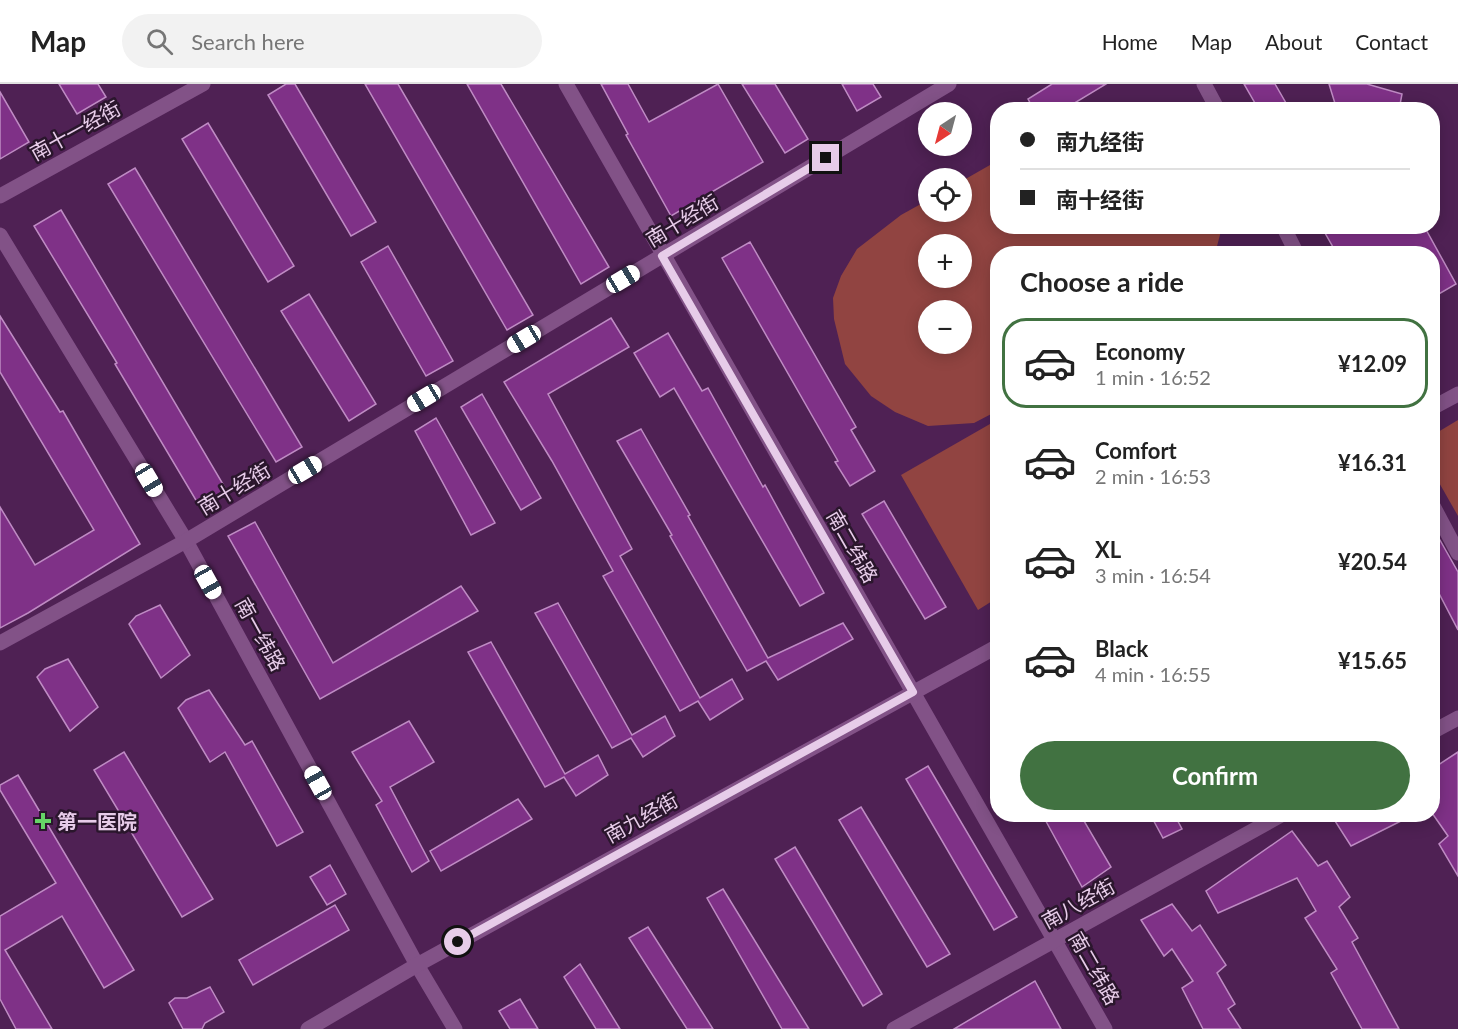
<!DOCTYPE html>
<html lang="en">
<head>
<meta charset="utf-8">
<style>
  :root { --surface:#fff; --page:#f2f2f2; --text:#222; --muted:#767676; --line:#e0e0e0; --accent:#417241 }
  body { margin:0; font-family:Lato,"Noto Sans SC",sans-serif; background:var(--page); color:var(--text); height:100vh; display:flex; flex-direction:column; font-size:22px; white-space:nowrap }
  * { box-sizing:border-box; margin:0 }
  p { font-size:20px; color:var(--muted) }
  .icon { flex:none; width:33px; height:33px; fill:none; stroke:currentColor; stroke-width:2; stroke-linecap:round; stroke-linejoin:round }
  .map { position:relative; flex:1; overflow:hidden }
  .side { position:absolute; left:990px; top:162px; width:450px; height:576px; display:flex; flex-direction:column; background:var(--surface); border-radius:24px; box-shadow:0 3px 15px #0003 }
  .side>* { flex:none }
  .top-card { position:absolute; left:990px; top:18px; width:450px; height:132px; border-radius:24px; box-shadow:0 3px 15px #0003; display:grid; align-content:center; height:132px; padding:0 30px; background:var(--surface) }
  .needle { width:39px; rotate:216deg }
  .fabs { position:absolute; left:918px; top:18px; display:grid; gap:12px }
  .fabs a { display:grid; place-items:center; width:54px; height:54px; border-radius:50%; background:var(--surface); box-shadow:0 3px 15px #0003; font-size:30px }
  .end { position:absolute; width:27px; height:27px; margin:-14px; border:8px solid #e7cce9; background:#111; box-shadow:0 0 0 3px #111 }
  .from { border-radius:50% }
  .car { position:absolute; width:18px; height:36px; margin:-18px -9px; border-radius:8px; box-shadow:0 0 4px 2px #0007; background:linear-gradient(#fff 24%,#345 0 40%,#fff 0 76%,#345 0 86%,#fff 0) }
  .top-card b { display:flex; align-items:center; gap:21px; height:57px; font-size:22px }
  .top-card b+b { border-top:2px solid var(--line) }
  .top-card i { width:15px; height:15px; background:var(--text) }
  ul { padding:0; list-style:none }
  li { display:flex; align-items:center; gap:18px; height:90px; margin:0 12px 9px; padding:0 18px; border:3px solid transparent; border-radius:24px }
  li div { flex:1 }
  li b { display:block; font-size:22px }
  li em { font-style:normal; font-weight:700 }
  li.active { border-color:var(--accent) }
  li>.icon { width:54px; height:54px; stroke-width:1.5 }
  h2 { padding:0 30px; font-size:27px; line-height:72px }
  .cta { display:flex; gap:12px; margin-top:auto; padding:12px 30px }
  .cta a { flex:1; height:69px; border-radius:36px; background:var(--accent); color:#fff; font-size:24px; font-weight:700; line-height:69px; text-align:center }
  header { display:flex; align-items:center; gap:36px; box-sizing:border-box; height:84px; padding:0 30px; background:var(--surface); border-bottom:2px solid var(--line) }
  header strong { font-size:28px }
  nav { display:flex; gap:33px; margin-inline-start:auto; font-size:21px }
  .search { width:420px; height:54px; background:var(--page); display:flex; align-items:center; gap:15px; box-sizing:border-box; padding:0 21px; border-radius:33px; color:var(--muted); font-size:22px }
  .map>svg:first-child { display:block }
  .green { fill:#914441; fill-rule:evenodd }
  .building { fill:#7f3187; stroke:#bf8bc4; stroke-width:1.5 }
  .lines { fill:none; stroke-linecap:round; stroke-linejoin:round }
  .minor { stroke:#825287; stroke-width:15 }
  .secondary { stroke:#825287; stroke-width:15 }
  .route { stroke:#e7cce9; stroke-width:8 }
  .poi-dot { fill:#66d467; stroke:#2a162c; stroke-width:2 }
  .labels { text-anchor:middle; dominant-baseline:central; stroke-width:5; stroke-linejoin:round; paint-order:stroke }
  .street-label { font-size:20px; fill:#e7cce9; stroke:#2a162c }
  .poi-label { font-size:20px; font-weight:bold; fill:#e7cce9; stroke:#2a162c; text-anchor:start }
</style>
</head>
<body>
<header>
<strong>Map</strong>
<div class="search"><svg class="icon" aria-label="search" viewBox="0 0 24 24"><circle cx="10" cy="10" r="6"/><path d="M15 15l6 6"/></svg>Search here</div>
<nav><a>Home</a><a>Map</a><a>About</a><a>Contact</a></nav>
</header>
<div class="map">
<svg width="1458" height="945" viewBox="0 0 1458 945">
  <rect width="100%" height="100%" fill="#4f2154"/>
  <g class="green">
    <path d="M997 77 998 142 1222 143 1215 170H998L997 327 974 339 928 342 895 328 871 312 845 280 834 235 833 214 841 192 857 165 901 131 928 116V128H962V97ZM928 160H962V194H928ZM928 226H962V260H928Z"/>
    <path d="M997 336V514L978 526 901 391Z"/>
    <path d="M1458 336V432L1433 388V351Z"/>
  </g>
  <g class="building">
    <path d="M59 0H98L106 13 77 30Z"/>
    <path d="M286 0H295L376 138 351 152 268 11Z"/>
    <path d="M365 0H398L533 231 507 246Z"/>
    <path d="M467 0H501L609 183 581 200Z"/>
    <path d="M601 0H628L649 38 718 0 763 78 671 132 626 51 628 50Z"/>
    <path d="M742 0H775L808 55 785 69Z"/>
    <path d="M842 0H873L881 13 857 27Z"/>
    <path d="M1052 0H1106L1063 26H1034L1028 15Z"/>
    <path d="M1244 0H1275L1290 26H1259Z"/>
    <path d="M1329 0H1367L1402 10 1399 26H1337Z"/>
    <path d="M0 8 29 58 0 75Z"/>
    <path d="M208 39 294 182 268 198 182 55Z"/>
    <path d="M135 84 302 363 276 378 108 100Z"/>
    <path d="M61 126 227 407 200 423 115 280 117 279 34 142Z"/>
    <path d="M1321 142H1424L1456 200 1432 214V170H1337Z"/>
    <path d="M750 158 856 343 851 346 875 387 850 402 835 378 838 377 722 174Z"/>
    <path d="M388 162 453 277 426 292 361 178Z"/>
    <path d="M309 210 376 320 349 337 281 227Z"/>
    <path d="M0 232 60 328 63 327 140 460 28 529 0 544V423L35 481 94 446 0 288Z"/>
    <path d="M611 234 629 263 548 310 632 465 620 472 700 614 732 595 743 615 710 636 698 617 680 627 603 492 613 487 552 377 504 298Z"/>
    <path d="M668 249 702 307 708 304 763 403 765 401 824 509 800 522 674 304 660 313 634 269Z"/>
    <path d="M482 310 541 414 521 426 461 323Z"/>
    <path d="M436 334 495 439 471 451 415 347Z"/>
    <path d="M641 345 690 431 688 432 768 574 843 539 853 555 778 596 766 577 747 587 670 452 672 451 617 357Z"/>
    <path d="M884 417 946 523 925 535 862 430Z"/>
    <path d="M255 438 333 579 461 502 478 527 320 615 228 452Z"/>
    <path d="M1432 442 1458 488V546L1432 496Z"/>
    <path d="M558 519 632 651 665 632 675 652 643 673 631 654 612 664 535 529Z"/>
    <path d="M160 521 190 571 161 594 129 540 136 532Z"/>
    <path d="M491 558 565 690 598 671 608 691 576 712 564 693 545 703 468 568Z"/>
    <path d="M68 575 98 623 70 647 37 593 45 585Z"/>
    <path d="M209 606 245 661 252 657 303 748 277 762 225 668 210 678 178 624 186 616Z"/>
    <path d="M409 637 434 678 390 703 429 777 412 788 376 721 382 717 352 668Z"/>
    <path d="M124 668 213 815 182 833 94 686Z"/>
    <path d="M1458 668V792L1439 760 1448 752 1432 729V685Z"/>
    <path d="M928 682 1017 833 994 846 906 695Z"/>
    <path d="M18 691 134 886 104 904 62 832 5 866 52 945H16L0 915V832L56 799 0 706V701Z"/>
    <path d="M518 715 532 735 441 787 430 767Z"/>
    <path d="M861 723 950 870 927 883 839 736Z"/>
    <path d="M1042 730H1080L1111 783 1082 803Z"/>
    <path d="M1150 730H1174L1182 745 1163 754Z"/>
    <path d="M1345 730H1415L1351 762 1335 737Z"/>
    <path d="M1292 747 1318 782 1327 777 1350 813 1339 823 1358 854 1352 858 1399 945H1362L1331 889 1337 885 1305 834 1316 827 1297 794 1218 829 1206 807Z"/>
    <path d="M795 763 882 910 863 922 775 775Z"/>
    <path d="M330 781 346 810 327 821 310 793Z"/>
    <path d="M723 805 809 945H782L707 814Z"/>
    <path d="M1172 820 1192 847 1200 841 1226 881 1217 889 1235 920 1228 925 1241 945H1203L1182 904 1193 897 1172 865 1164 872 1141 836Z"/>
    <path d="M335 821 349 846 253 901 239 876Z"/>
    <path d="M648 843 713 945H687L629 854Z"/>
    <path d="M580 880 620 945H596L564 893Z"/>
    <path d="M1035 897 1061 945H954Z"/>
    <path d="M210 903 224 928 205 939 202 945H183L169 919 175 914H187Z"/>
    <path d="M520 915 538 945H510L499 927Z"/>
  </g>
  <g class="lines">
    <g class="minor">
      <path d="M566 0 1105 945"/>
      <path d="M1204 0 1218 26"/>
      <path d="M0 112 203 0"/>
      <path d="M1283 142 1297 170"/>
      <path d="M0 151 186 457 417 881 455 945"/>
      <path d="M1432 420 1458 469"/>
      <path d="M0 559 186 457 949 0"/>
      <path d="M1432 648 1458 634"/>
      <path d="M894 945 1283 730"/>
    </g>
    <g class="secondary">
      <path d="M1432 324 1458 310"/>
      <path d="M308 945 417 881 998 562"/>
    </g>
  </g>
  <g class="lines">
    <path class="route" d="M458 858 913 608 662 172 826 74"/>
  </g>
  <path class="poi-dot" d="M40 728h6v6h6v6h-6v6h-6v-6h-6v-6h6z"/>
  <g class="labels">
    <g class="street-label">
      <text transform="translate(75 46) rotate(-29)">南十一经街</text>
      <text transform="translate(682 136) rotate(-31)">南十经街</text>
      <text transform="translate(234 404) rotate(-31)">南十经街</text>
      <text transform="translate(853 462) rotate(60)">南二纬路</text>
      <text transform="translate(261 550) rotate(61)">南一纬路</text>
      <text transform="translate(641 733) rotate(-29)">南九经街</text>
      <text transform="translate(1078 819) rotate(-29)">南八经街</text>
      <text transform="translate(1095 884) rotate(60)">南二纬路</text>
    </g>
    <g class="poi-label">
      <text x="57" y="737">第一医院</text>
    </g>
  </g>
</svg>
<div class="fabs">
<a><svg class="needle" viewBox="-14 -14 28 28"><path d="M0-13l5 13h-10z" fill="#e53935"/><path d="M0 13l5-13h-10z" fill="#767676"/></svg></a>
<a><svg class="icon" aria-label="locate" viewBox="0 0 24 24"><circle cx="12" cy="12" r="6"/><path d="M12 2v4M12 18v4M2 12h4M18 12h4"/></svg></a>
<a>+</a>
<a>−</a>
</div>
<i class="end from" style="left:458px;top:858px"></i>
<i class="end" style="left:826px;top:74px"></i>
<i class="car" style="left:623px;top:195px;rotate:59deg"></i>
<i class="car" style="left:524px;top:255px;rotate:239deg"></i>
<i class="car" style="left:424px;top:314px;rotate:239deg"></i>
<i class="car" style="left:305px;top:386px;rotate:59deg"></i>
<i class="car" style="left:149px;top:396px;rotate:149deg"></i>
<i class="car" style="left:208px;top:498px;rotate:151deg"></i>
<i class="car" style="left:318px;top:699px;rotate:331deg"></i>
<div class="top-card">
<b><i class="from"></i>南九经街</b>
<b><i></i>南十经街</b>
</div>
<section class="side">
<h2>Choose a ride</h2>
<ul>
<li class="active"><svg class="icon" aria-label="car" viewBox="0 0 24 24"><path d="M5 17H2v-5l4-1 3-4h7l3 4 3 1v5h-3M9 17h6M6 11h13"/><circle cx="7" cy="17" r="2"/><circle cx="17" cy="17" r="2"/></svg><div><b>Economy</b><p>1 min · 16:52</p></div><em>¥12.09</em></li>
<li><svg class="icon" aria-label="car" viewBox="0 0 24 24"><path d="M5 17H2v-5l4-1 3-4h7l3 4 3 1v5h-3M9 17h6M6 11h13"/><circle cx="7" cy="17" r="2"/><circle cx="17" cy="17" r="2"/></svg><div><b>Comfort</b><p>2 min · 16:53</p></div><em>¥16.31</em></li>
<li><svg class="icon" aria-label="car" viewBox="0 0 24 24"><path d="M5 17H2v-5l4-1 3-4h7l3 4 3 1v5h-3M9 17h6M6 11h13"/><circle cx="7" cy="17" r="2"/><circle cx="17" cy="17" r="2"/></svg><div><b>XL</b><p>3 min · 16:54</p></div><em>¥20.54</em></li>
<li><svg class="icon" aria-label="car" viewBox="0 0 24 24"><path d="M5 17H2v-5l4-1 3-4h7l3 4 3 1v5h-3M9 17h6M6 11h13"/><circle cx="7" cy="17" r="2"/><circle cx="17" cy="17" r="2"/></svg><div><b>Black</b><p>4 min · 16:55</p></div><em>¥15.65</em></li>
</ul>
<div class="cta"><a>Confirm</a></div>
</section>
</div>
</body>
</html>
